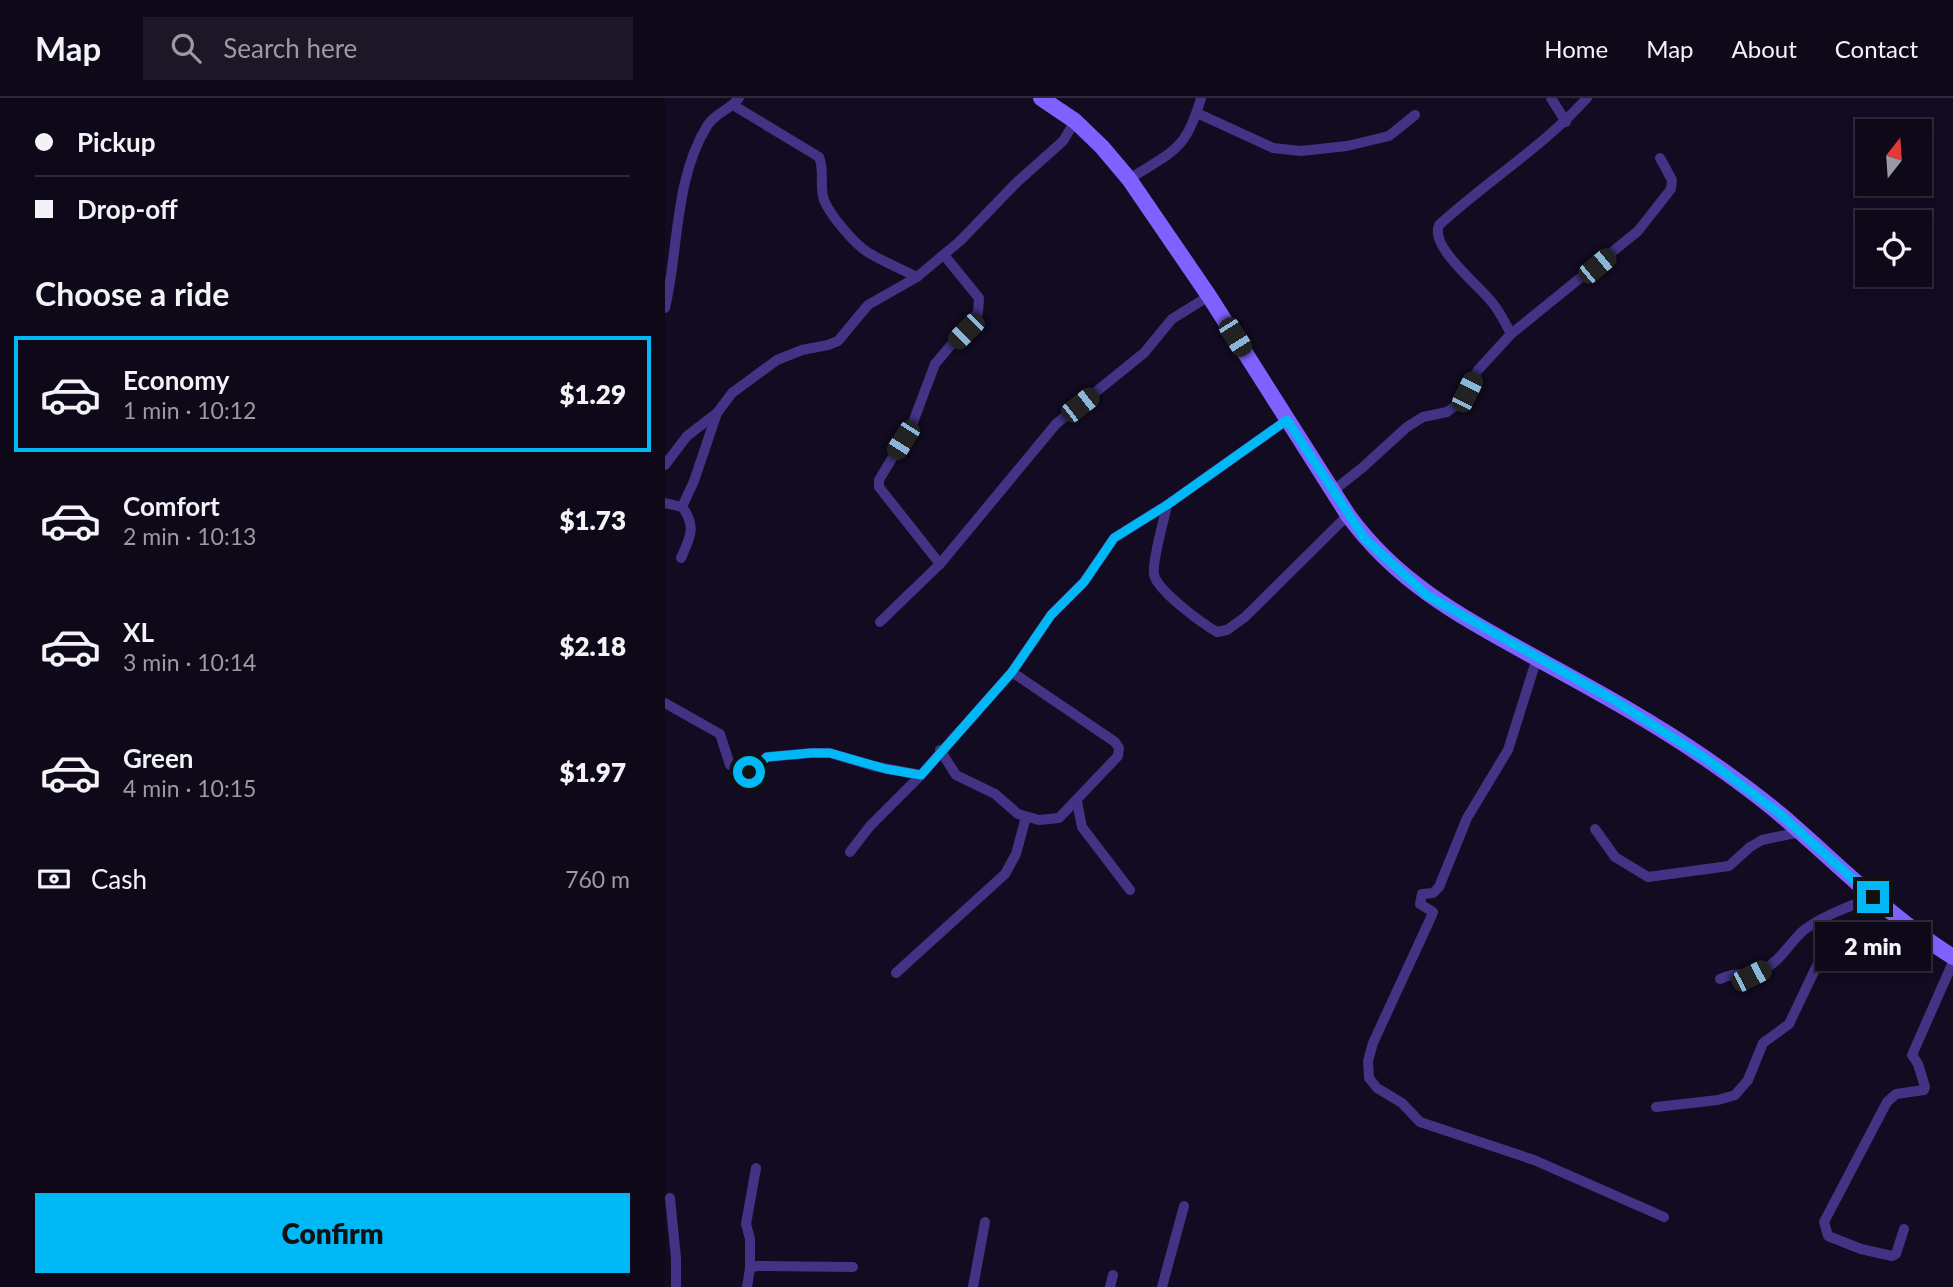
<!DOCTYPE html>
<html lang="en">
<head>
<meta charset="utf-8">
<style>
  :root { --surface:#0e0819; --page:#1c1626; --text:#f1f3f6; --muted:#9b9aa2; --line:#2e2938; --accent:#00b8f6 }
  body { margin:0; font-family:Lato,sans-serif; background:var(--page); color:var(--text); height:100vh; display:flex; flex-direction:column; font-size:26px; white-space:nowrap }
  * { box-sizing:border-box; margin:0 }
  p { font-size:23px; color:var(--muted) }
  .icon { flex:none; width:38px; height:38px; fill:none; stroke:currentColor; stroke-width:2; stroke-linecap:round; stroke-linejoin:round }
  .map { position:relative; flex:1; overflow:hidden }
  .drawer { display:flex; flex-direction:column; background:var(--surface); width:665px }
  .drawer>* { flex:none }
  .hud { display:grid; align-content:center; height:154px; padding:0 35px; background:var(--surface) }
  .needle { width:46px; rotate:17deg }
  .buttons { position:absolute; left:1190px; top:21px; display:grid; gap:14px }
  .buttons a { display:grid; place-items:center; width:77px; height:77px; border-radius:0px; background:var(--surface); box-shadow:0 4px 10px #0003,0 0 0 2px var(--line); font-size:35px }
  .end { position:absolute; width:32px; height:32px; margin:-16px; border:9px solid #00b8f6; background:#111; box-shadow:0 0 0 4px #111 }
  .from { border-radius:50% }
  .bubble { position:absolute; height:49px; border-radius:0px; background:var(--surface); box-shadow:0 4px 10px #0003,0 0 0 2px var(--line); font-size:23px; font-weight:800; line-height:49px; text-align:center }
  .car { position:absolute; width:21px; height:42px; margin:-21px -10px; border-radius:9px; box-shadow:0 0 5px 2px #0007; background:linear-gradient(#222 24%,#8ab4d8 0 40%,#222 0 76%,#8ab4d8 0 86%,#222 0) }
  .hud b { display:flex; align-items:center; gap:24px; height:66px; font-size:26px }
  .hud b+b { border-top:2px solid var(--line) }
  .hud i { width:18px; height:18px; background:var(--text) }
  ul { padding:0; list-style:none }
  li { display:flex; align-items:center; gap:21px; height:116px; margin:0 14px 10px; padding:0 21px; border:4px solid transparent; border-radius:0px }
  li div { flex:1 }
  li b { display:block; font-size:26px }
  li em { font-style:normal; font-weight:800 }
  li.active { border-color:var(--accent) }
  li>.icon { width:63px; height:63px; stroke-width:1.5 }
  h2 { padding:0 35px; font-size:32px; line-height:84px }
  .pay { display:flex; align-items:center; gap:18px; height:77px; padding:0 35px; font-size:26px }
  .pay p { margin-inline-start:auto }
  .primary-button { display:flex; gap:14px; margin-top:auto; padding:14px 35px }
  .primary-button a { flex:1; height:80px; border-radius:0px; background:var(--accent); color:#111; font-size:28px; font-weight:800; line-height:80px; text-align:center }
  header { display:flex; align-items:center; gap:42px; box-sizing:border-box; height:98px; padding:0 35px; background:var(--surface); border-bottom:2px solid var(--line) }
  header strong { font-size:33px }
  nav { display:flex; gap:38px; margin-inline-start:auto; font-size:24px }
  .search { width:490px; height:63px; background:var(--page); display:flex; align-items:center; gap:18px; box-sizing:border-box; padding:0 24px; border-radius:0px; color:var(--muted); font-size:26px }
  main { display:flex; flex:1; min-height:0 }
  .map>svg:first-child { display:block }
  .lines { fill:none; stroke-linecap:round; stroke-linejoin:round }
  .street { stroke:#423384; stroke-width:10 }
  .secondary { stroke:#7e62ff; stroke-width:16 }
  .route { stroke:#00b8f6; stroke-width:9 }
</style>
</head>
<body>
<header>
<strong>Map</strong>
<div class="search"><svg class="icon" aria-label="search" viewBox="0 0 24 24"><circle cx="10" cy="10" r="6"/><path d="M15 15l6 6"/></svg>Search here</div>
<nav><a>Home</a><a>Map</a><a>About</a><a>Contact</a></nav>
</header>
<main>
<section class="drawer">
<div class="hud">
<b><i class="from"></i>Pickup</b>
<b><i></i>Drop-off</b>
</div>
<h2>Choose a ride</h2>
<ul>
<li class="active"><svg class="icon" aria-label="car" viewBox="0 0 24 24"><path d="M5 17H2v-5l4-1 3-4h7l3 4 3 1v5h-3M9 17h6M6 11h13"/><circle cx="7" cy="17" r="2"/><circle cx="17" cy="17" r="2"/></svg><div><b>Economy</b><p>1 min · 10:12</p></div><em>$1.29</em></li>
<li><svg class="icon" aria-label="car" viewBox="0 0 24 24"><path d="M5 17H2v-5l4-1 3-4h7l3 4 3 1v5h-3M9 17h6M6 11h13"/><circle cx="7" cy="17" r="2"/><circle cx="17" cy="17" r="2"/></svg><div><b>Comfort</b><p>2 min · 10:13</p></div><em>$1.73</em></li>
<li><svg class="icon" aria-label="car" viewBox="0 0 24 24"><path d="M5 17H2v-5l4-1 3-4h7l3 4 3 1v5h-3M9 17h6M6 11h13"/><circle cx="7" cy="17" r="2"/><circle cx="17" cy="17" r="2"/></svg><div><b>XL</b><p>3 min · 10:14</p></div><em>$2.18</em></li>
<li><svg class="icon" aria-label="car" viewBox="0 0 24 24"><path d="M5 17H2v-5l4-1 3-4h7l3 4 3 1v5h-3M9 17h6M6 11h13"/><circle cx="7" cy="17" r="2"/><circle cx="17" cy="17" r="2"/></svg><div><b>Green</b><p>4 min · 10:15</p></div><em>$1.97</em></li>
</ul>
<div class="pay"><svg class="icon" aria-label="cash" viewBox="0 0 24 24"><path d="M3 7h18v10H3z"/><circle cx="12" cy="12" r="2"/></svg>Cash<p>760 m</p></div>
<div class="primary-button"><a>Confirm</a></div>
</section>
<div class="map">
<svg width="1288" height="1189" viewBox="0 0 1288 1189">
  <rect width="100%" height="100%" fill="#120b21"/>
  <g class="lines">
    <g class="street">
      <path d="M886 0 901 24"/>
      <path d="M68 7 154 59C160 73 154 88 159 102 165 117 190 147 204 155 219 164 236 171 252 179"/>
      <path d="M532 15 608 50 636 53 682 48 724 38 750 17"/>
      <path d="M464 81C508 53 521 53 536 0"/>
      <path d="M0 210C14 151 9 82 42 28 50 15 65 12 74 0"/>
      <path d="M846 236C841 226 836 216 829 207 817 189 764 150 774 127 822 83 879 48 922 0"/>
      <path d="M0 367 22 338 52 315"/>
      <path d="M669 392 697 370 742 329 758 319 782 314 793 306 813 272 846 236 973 133 1006 91 1007 82 995 60"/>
      <path d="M0 405 17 409C32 428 25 440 16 460"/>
      <path d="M502 407C499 423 487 462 489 476 491 492 538 526 552 534L562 532 580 519 683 417"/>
      <path d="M17 409 29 383 52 315 67 295 112 262 137 252 163 247 173 243 203 207 252 179 295 143 351 85 398 43 410 23"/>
      <path d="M275 466 214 389V382L247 327 270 266 313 215 314 200 279 157"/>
      <path d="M215 524 275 466 391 326 479 255 507 221 544 198"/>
      <path d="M872 560 843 652 802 720 774 789 768 795 757 796 755 806 768 814 767 817 708 945 703 963 704 980 712 990 737 1005 755 1024 869 1062 999 1119"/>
      <path d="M0 605 55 636 65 667 79 676 102 659 146 655H165L208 668 256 677"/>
      <path d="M275 652 291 677 330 696 353 716 374 722 394 720 453 658 454 650 450 644 347 574"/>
      <path d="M412 704 417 729 465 792"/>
      <path d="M930 731 950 759 983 779 1064 768 1085 749 1097 742 1135 734"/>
      <path d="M185 754 205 728 256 677 347 574 386 517 419 484 449 440 502 407 622 322"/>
      <path d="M231 875 340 776 351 756 361 719"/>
      <path d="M1055 881C1075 871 1081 882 1101 870 1117 861 1125 844 1139 832 1159 817 1186 808 1208 799"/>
      <path d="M991 1009 1053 1002 1070 997 1083 982 1098 945 1124 926 1155 861 1161 860 1184 869 1196 870 1203 866 1210 853 1243 829"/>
      <path d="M5 1100 11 1160V1189"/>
      <path d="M1239 1131 1231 1156 1227 1158 1196 1151 1163 1138 1159 1124 1222 1004 1231 996 1259 992 1260 989 1253 966 1247 957 1288 864"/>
      <path d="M85 1170V1141L81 1126 91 1070"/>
      <path d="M82 1189 85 1170 92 1168 188 1169"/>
      <path d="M308 1189 320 1124"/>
      <path d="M445 1189 448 1177"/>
      <path d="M497 1189 519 1108"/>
    </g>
    <path class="secondary" d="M376 0 410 23 437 49 464 81 544 198 683 417C735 489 805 523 880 565 935 595 989 625 1040 660 1066 678 1092 697 1116 717 1173 766 1224 819 1288 859"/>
  </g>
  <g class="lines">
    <path class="route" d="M84 674 102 659 146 655H165L221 671 256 677 347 574 386 517 419 484 449 440 502 407 622 322 700 441 763 498 947 601 1040 660 1114 715 1208 799"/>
  </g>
</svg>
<div class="buttons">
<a><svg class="needle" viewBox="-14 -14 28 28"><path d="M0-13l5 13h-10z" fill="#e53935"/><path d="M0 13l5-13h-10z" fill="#9b9aa2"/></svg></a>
<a><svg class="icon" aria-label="locate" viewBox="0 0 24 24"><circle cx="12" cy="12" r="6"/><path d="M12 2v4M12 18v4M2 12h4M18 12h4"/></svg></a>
</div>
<i class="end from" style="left:84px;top:674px"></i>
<i class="end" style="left:1208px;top:799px"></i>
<div class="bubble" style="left:1150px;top:824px;width:116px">2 min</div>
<i class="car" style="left:932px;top:168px;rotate:50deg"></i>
<i class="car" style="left:301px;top:233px;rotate:225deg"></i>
<i class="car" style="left:570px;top:239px;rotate:148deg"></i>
<i class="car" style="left:802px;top:294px;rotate:26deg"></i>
<i class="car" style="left:415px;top:307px;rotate:52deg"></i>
<i class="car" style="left:238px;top:342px;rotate:212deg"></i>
<i class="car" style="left:1086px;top:878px;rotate:63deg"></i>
</div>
</main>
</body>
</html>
